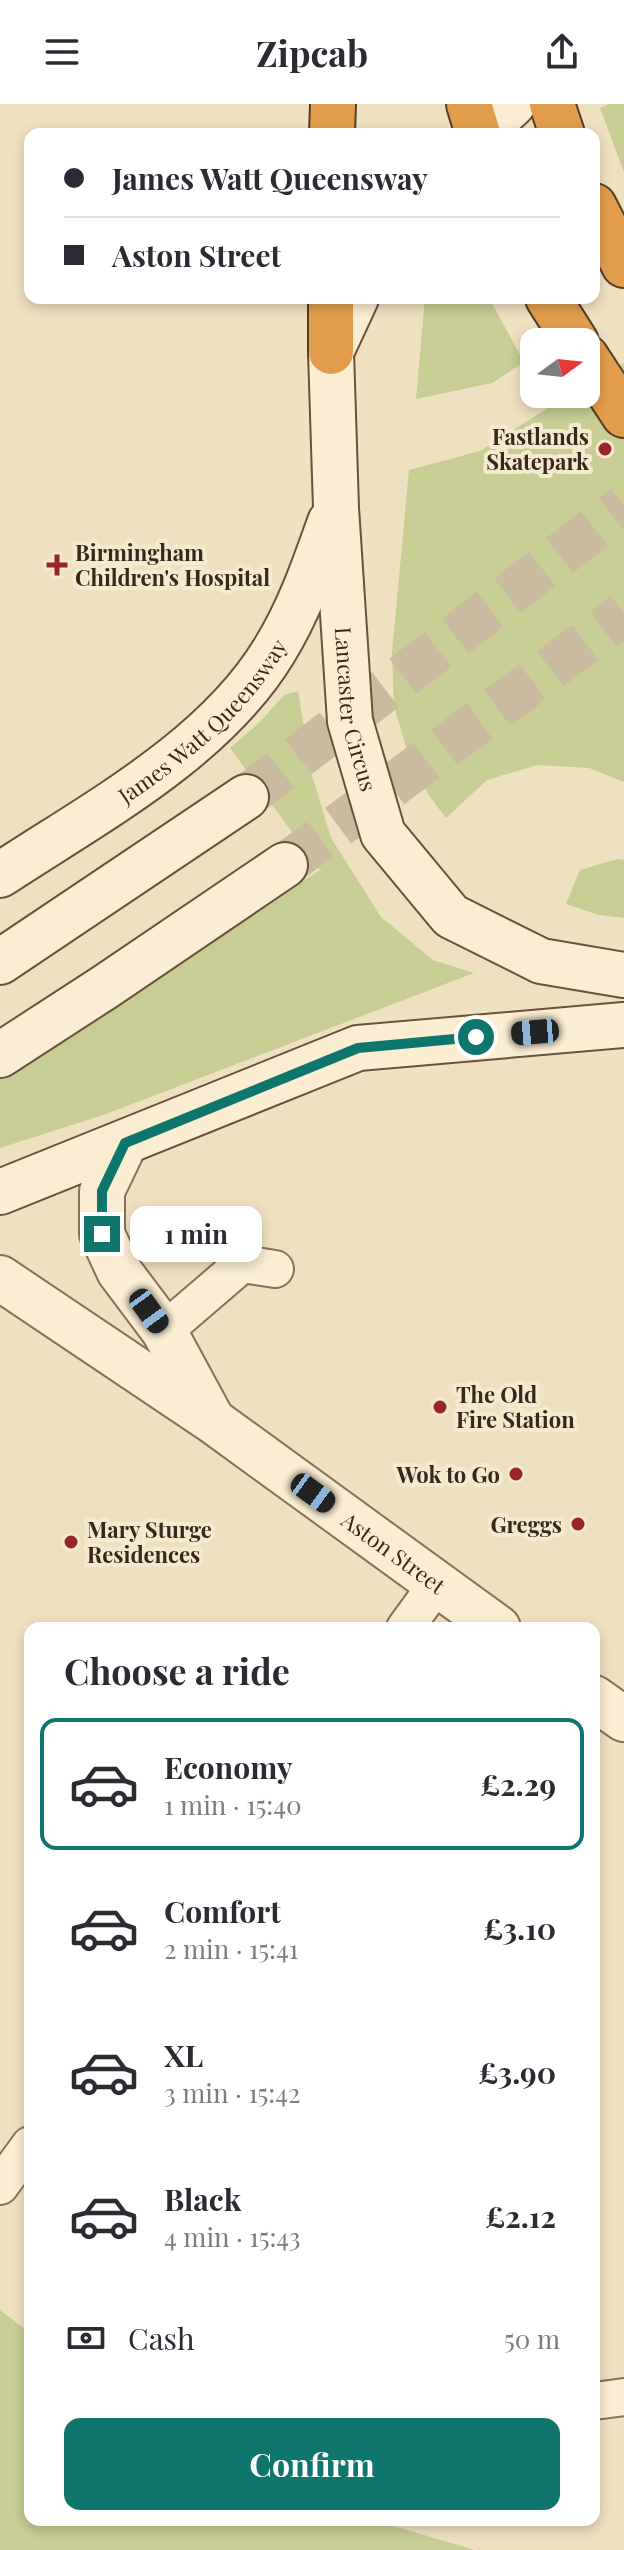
<!DOCTYPE html>
<html lang="en">
<head>
<meta charset="utf-8">
<style>
  :root { --surface:#fff; --page:#f2f2f3; --text:#2b2b33; --muted:#7c7c81; --line:#e1e1e2; --accent:#0f766e }
  body { margin:0; font-family:"Playfair Display",serif; background:var(--page); color:var(--text); height:100vh; display:flex; flex-direction:column; font-size:30px; white-space:nowrap }
  * { box-sizing:border-box; margin:0 }
  p { font-size:26px; color:var(--muted) }
  .icon { flex:none; width:44px; height:44px; fill:none; stroke:currentColor; stroke-width:2; stroke-linecap:round; stroke-linejoin:round }
  .map { position:relative; flex:1; overflow:hidden }
  .panel { position:absolute; left:24px; top:1518px; width:576px; height:904px; display:flex; flex-direction:column; background:var(--surface); border-radius:16px; box-shadow:0 4px 12px #0003 }
  .panel>* { flex:none }
  .guide { position:absolute; left:24px; top:24px; width:576px; height:176px; border-radius:16px; box-shadow:0 4px 12px #0003; display:grid; align-content:center; height:176px; padding:0 40px; background:var(--surface) }
  .needle { width:52px; rotate:75deg }
  .tools { position:absolute; left:520px; top:224px; display:grid; gap:16px }
  .tools a { display:grid; place-items:center; width:80px; height:80px; border-radius:16px; background:var(--surface); box-shadow:0 4px 12px #0003; font-size:40px }
  .end { position:absolute; width:36px; height:36px; margin:-18px; border:10px solid #0f766e; background:#fff; box-shadow:0 0 0 4px #fff }
  .from { border-radius:50% }
  .bubble { position:absolute; height:56px; border-radius:16px; background:var(--surface); box-shadow:0 4px 12px #0003; font-size:26px; font-weight:700; line-height:56px; text-align:center }
  .car { position:absolute; width:24px; height:48px; margin:-24px -12px; border-radius:10px; box-shadow:0 0 6px 2px #0007; background:linear-gradient(#222 24%,#8ab4d8 0 40%,#222 0 76%,#8ab4d8 0 86%,#222 0) }
  .guide b { display:flex; align-items:center; gap:28px; height:76px; font-size:30px }
  .guide b+b { border-top:2px solid var(--line) }
  .guide i { width:20px; height:20px; background:var(--text) }
  ul { padding:0; list-style:none }
  li { display:flex; align-items:center; gap:24px; height:132px; margin:0 16px 12px; padding:0 24px; border:4px solid transparent; border-radius:16px }
  li div { flex:1 }
  li b { display:block; font-size:30px }
  li em { font-style:normal; font-weight:700 }
  li.active { border-color:var(--accent) }
  li>.icon { width:72px; height:72px; stroke-width:1.5 }
  h2 { padding:0 40px; font-size:36px; line-height:96px }
  .pay { display:flex; align-items:center; gap:20px; height:88px; padding:0 40px; font-size:30px }
  .pay p { margin-inline-start:auto }
  .primary-button { display:flex; gap:16px; margin-top:auto; padding:16px 40px }
  .primary-button a { flex:1; height:92px; border-radius:16px; background:var(--accent); color:#fff; font-size:32px; font-weight:700; line-height:92px; text-align:center }
  header { display:flex; justify-content:space-between; align-items:center; height:104px; padding:0 40px; background:var(--surface); font-size:36px; font-weight:700 }
  .map>svg:first-child { display:block }
  .green { fill:#c7cd93 }
  .lines { fill:none; stroke-linecap:round; stroke-linejoin:round }
  .secondary-tunnel { stroke:#cabb9e; stroke-width:44; stroke-dasharray:44 22; stroke-linecap:butt }
  .lane-casing { stroke:#887057; stroke-width:40 }
  .street-casing { stroke:#887057; stroke-width:48 }
  .secondary-casing { stroke:#69513a; stroke-width:48 }
  .highway-casing { stroke:#553e2c; stroke-width:48 }
  .lane { stroke:#faedd2; stroke-width:36 }
  .street { stroke:#faedd2; stroke-width:44 }
  .secondary { stroke:#faedd2; stroke-width:44 }
  .highway { stroke:#e29d4c; stroke-width:44 }
  .route { stroke:#0f766e; stroke-width:10 }
  .poi-dot { fill:#982528; stroke:#f6eace; stroke-width:3 }
  .labels { text-anchor:middle; dominant-baseline:central; stroke-width:8; stroke-linejoin:round; paint-order:stroke }
  .poi-label { font-size:22px; font-weight:bold; fill:#37281c; stroke:#f6eace; text-anchor:end }
  .street-label { font-size:22px; fill:#37281c; stroke:#f6eace }
</style>
</head>
<body>
<header><svg class="icon" aria-label="menu" viewBox="0 0 24 24"><path d="M4 6h16M4 12h16M4 18h16"/></svg>Zipcab<svg class="icon" aria-label="share" viewBox="0 0 24 24"><path d="M12 15V3M7 8l5-5 5 5M5 13v7h14v-7"/></svg></header>
<div class="map">
<svg width="624" height="2446" viewBox="0 0 624 2446">
  <rect width="100%" height="100%" fill="#efe0bf"/>
  <g class="green">
    <path d="M609 0H624V68L600 4Z"/>
    <path d="M425 194H489L524 258 492 279 416 295Z"/>
    <path d="M624 259V678L589 664 537 661 487 676 446 714 430 693 409 653 394 602 392 549 409 366 480 347 570 290H586V281Z"/>
    <path d="M298 587 312 671 331 734 381 813 433 856 474 869 106 1010 0 1044V974L320 766 230 644 259 619 284 591Z"/>
    <path d="M618 755 624 756V814L599 811 566 800 580 766Z"/>
    <path d="M0 2206 30 2229V2416H373L475 2446H0Z"/>
  </g>
  <g class="lines">
    <g class="secondary-tunnel">
      <path d="M246 693 624 402"/>
      <path d="M285 761 624 510"/>
    </g>
    <g class="lane-casing">
      <g id="lane">
        <path d="M164 1227 242 1160 275 1165"/>
        <path d="M405 1524 437 1480"/>
        <path d="M0 2082 30 2041"/>
        <path d="M594 2297 624 2293"/>
      </g>
    </g>
    <g class="street-casing">
      <g id="street">
        <path d="M125 1039 102 1087V1130L119 1167 164 1227 210 1312"/>
        <path id="s1" d="M0 1174 213 1317 498 1524"/>
        <path d="M594 1594 624 1615"/>
      </g>
    </g>
    <g class="secondary-casing">
      <g id="secondary">
        <path d="M481 30 513 0"/>
        <path id="s2" d="M356 194 331 248 336 404 350 617 383 730 451 812 541 857 624 871"/>
        <path id="s3" d="M0 771C94 709 214 646 274 547 299 507 314 463 330 418"/>
        <path d="M0 858 246 693"/>
        <path d="M0 951 105 883 285 761"/>
        <path d="M0 1088 358 944 624 921"/>
      </g>
    </g>
    <g class="highway-casing">
      <g id="highway">
        <path d="M469 0 478 30"/>
        <path d="M552 0 562 30"/>
        <path d="M332 30 333 0"/>
        <path d="M594 102 624 161"/>
        <path d="M548 194 576 238"/>
        <path d="M331 248V194"/>
        <path d="M586 253 624 311"/>
      </g>
    </g>
    <use href="#lane" class="lane"/>
    <use href="#street" class="street"/>
    <use href="#secondary" class="secondary"/>
    <use href="#highway" class="highway"/>
  </g>
  <g class="lines">
    <path class="route" d="M102 1130V1087L125 1039 358 944 476 933"/>
  </g>
  <g class="poi-dot">
    <circle cx="605" cy="345" r="8"/>
    <path d="M53 449h8v8h8v8h-8v8h-8v-8h-8v-8h8z"/>
    <circle cx="440" cy="1303" r="8"/>
    <circle cx="516" cy="1370" r="8"/>
    <circle cx="578" cy="1420" r="8"/>
    <circle cx="71" cy="1438" r="8"/>
  </g>
  <g class="labels">
    <g class="poi-label">
      <text x="589" y="332">Fastlands<tspan x="589" dy="25">Skatepark</tspan></text>
      <text x="75" y="448" text-anchor="start">Birmingham<tspan x="75" dy="25">Children's Hospital</tspan></text>
      <text x="456" y="1290" text-anchor="start">The Old<tspan x="456" dy="25">Fire Station</tspan></text>
      <text x="500" y="1370">Wok to Go</text>
      <text x="562" y="1420">Greggs</text>
      <text x="87" y="1425" text-anchor="start">Mary Sturge<tspan x="87" dy="25">Residences</tspan></text>
    </g>
    <g class="street-label">
      <text stroke="none"><textPath href="#s2" startOffset="418">Lancaster Circus</textPath></text>
      <text stroke="none"><textPath href="#s3" startOffset="256">James Watt Queensway</textPath></text>
      <text stroke="none"><textPath href="#s1" startOffset="480">Aston Street</textPath></text>
    </g>
  </g>
</svg>
<div class="tools">
<a><svg class="needle" viewBox="-14 -14 28 28"><path d="M0-13l5 13h-10z" fill="#e53935"/><path d="M0 13l5-13h-10z" fill="#7c7c81"/></svg></a>
</div>
<i class="end from" style="left:476px;top:933px"></i>
<i class="end" style="left:102px;top:1130px"></i>
<div class="bubble" style="left:130px;top:1102px;width:132px">1 min</div>
<i class="car" style="left:535px;top:928px;rotate:265deg"></i>
<i class="car" style="left:149px;top:1207px;rotate:144deg"></i>
<i class="car" style="left:313px;top:1389px;rotate:126deg"></i>
<div class="guide">
<b><i class="from"></i>James Watt Queensway</b>
<b><i></i>Aston Street</b>
</div>
<section class="panel">
<h2>Choose a ride</h2>
<ul>
<li class="active"><svg class="icon" aria-label="car" viewBox="0 0 24 24"><path d="M5 17H2v-5l4-1 3-4h7l3 4 3 1v5h-3M9 17h6M6 11h13"/><circle cx="7" cy="17" r="2"/><circle cx="17" cy="17" r="2"/></svg><div><b>Economy</b><p>1 min · 15:40</p></div><em>£2.29</em></li>
<li><svg class="icon" aria-label="car" viewBox="0 0 24 24"><path d="M5 17H2v-5l4-1 3-4h7l3 4 3 1v5h-3M9 17h6M6 11h13"/><circle cx="7" cy="17" r="2"/><circle cx="17" cy="17" r="2"/></svg><div><b>Comfort</b><p>2 min · 15:41</p></div><em>£3.10</em></li>
<li><svg class="icon" aria-label="car" viewBox="0 0 24 24"><path d="M5 17H2v-5l4-1 3-4h7l3 4 3 1v5h-3M9 17h6M6 11h13"/><circle cx="7" cy="17" r="2"/><circle cx="17" cy="17" r="2"/></svg><div><b>XL</b><p>3 min · 15:42</p></div><em>£3.90</em></li>
<li><svg class="icon" aria-label="car" viewBox="0 0 24 24"><path d="M5 17H2v-5l4-1 3-4h7l3 4 3 1v5h-3M9 17h6M6 11h13"/><circle cx="7" cy="17" r="2"/><circle cx="17" cy="17" r="2"/></svg><div><b>Black</b><p>4 min · 15:43</p></div><em>£2.12</em></li>
</ul>
<div class="pay"><svg class="icon" aria-label="cash" viewBox="0 0 24 24"><path d="M3 7h18v10H3z"/><circle cx="12" cy="12" r="2"/></svg>Cash<p>50 m</p></div>
<div class="primary-button"><a>Confirm</a></div>
</section>
</div>
</body>
</html>
